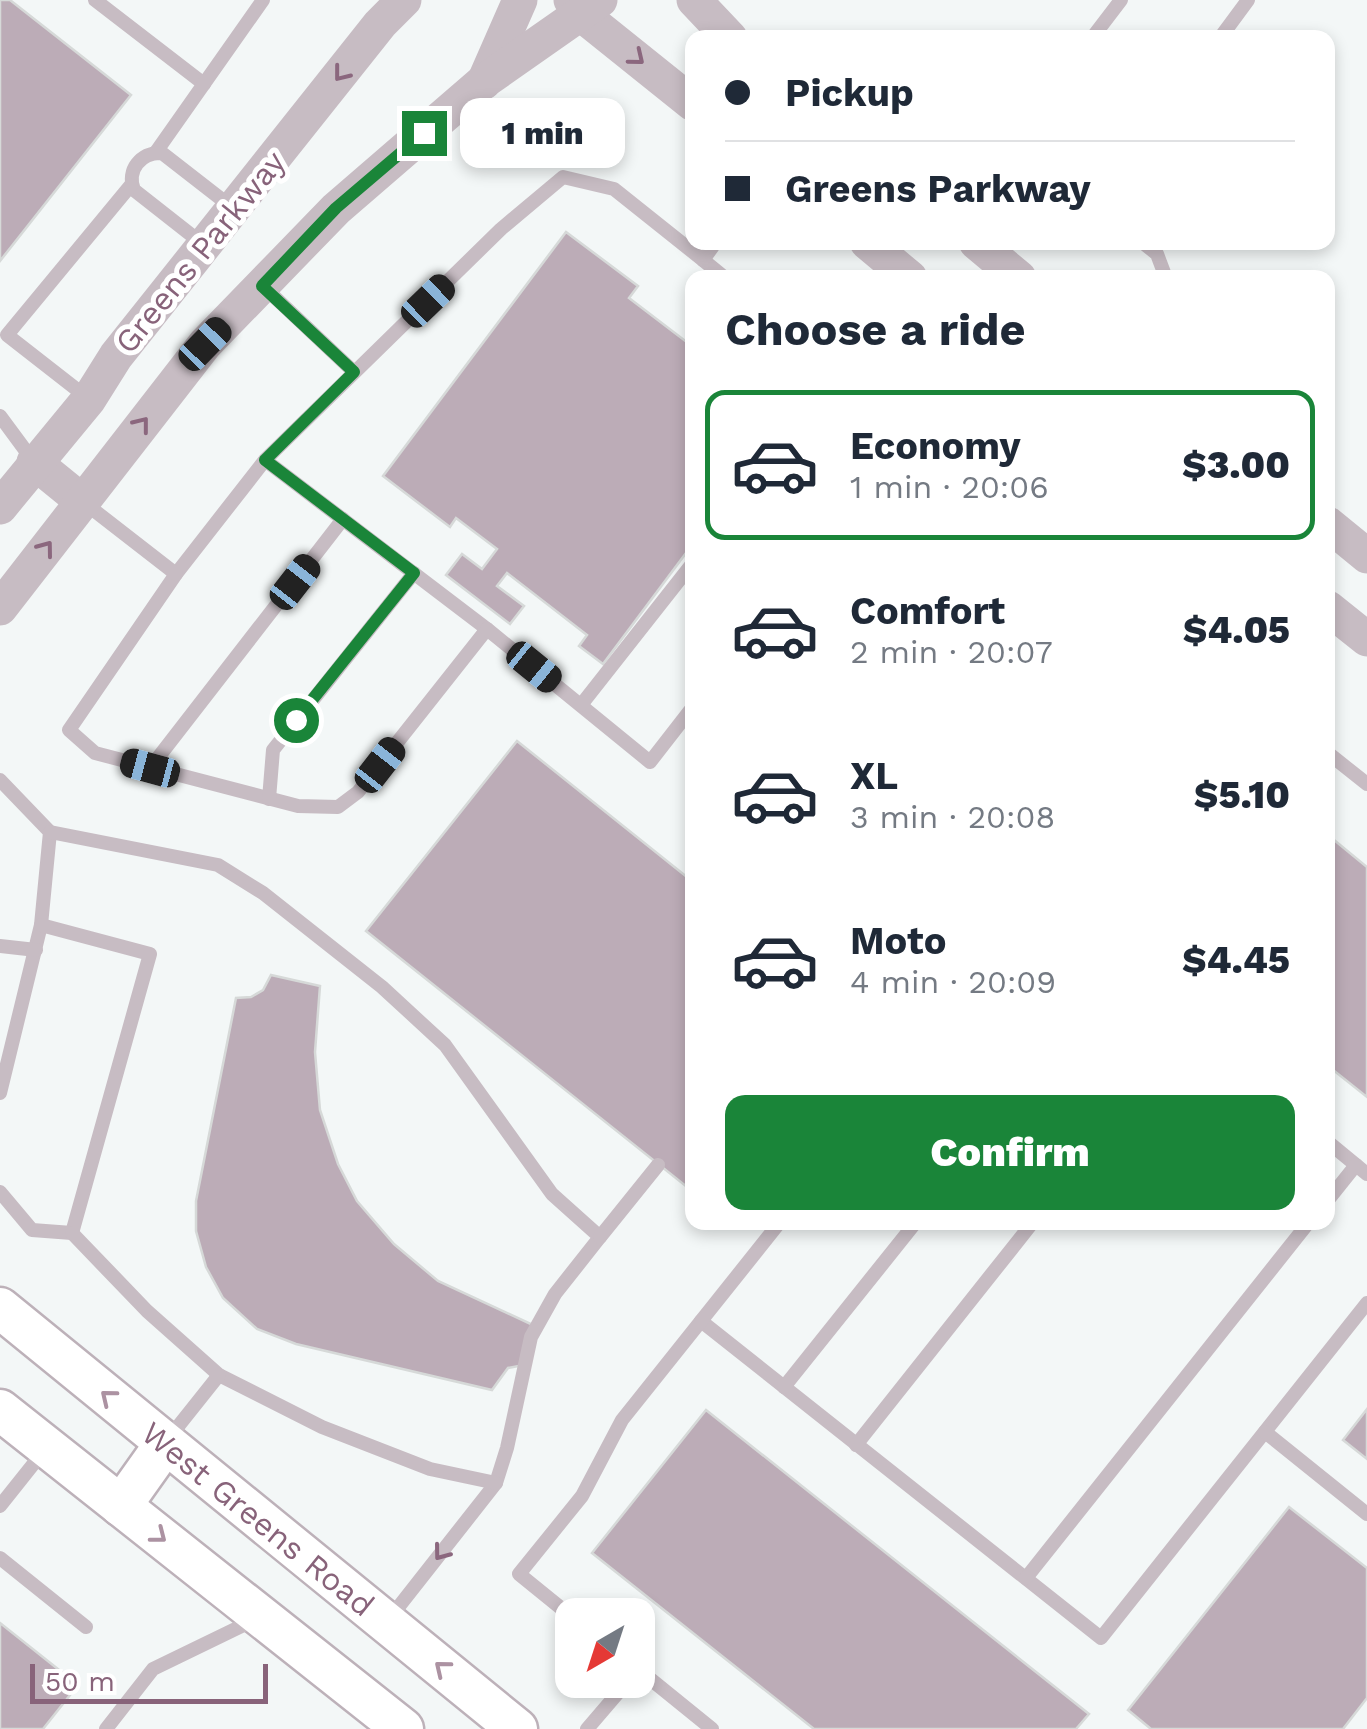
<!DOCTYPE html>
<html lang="en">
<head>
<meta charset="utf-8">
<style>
  :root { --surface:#fff; --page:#f6f6f7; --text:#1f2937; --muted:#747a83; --line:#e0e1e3; --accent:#1a8539 }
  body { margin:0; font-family:"Work Sans",sans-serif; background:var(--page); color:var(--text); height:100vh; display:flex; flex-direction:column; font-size:38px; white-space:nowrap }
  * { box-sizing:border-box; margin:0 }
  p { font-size:32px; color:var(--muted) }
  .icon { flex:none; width:55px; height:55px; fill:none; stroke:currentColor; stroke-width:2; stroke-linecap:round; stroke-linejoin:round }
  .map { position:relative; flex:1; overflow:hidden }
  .drawer { position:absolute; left:685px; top:270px; width:650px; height:960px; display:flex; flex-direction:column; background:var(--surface); border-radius:20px; box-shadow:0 5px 15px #0003 }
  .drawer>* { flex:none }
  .guide { position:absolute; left:685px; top:30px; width:650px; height:220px; border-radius:20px; box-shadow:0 5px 15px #0003; display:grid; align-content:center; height:220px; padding:0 40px; background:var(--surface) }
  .needle { width:65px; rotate:219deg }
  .tools { position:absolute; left:555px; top:1598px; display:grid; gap:20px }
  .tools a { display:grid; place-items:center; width:100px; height:100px; border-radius:20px; background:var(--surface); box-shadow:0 5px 15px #0003; font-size:50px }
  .scale { position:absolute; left:30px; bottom:25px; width:238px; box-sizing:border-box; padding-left:10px; border:5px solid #88637a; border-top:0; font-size:28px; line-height:35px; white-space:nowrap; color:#88637a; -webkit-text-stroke:8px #fff; paint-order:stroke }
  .end { position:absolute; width:45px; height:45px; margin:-22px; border:12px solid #1a8539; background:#fff; box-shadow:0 0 0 5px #fff }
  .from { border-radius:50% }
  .bubble { position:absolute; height:70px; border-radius:20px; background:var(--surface); box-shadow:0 5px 15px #0003; font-size:32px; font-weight:800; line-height:70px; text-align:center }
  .car { position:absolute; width:30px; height:60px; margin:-30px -15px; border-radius:12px; box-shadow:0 0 8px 2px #0007; background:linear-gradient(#222 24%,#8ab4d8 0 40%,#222 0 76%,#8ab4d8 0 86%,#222 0) }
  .guide b { display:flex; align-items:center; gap:35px; height:95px; font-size:38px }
  .guide b+b { border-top:2px solid var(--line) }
  .guide i { width:25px; height:25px; background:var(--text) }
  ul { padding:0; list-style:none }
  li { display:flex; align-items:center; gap:30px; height:150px; margin:0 20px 15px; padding:0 20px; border:5px solid transparent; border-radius:20px }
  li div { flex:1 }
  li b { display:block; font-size:38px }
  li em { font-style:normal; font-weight:800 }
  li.active { border-color:var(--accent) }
  li>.icon { width:90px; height:90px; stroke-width:1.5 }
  h2 { padding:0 40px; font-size:45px; line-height:120px }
  .button { display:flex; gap:20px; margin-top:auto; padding:20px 40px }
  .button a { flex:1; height:115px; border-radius:20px; background:var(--accent); color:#fff; font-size:40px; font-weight:800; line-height:115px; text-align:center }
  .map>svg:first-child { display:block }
  .building { fill:#bcacb7; stroke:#d6d9d8; stroke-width:2.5 }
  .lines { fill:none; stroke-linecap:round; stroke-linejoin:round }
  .secondary-casing { stroke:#bdb1b9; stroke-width:45 }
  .service { stroke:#c7bcc3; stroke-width:14 }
  .tertiary { stroke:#c7bcc3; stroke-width:35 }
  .secondary { stroke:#fff; stroke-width:40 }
  .oneway { stroke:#8b677e }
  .oneway2 { stroke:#ac92a2 }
  .route { stroke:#1a8539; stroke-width:12 }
  .labels { text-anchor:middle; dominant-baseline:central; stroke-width:10; stroke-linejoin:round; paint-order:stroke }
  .street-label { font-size:32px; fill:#88637a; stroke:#fff }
</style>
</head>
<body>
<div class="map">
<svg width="1367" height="1729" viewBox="0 0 1367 1729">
  <rect width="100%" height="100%" fill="#f3f7f7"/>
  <g class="building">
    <path d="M0 0H10L131 95 0 261Z"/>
    <path d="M566 232 638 286 629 298 692 346V545L603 664 579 646 587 635 507 573 497 586 524 606 510 624 446 575 462 554 482 569 497 549 456 518 450 527 383 476Z"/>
    <path d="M517 741 692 881V1191L366 931Z"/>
    <path d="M1328 835 1367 867V1097L1328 1066Z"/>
    <path d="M271 975 320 986 315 1052 320 1110 338 1164 357 1201 394 1244 438 1281 533 1325 524 1365 508 1368 492 1390 296 1344 257 1329 223 1298 206 1267 196 1231V1201L236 998 251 997 263 990Z"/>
    <path d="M1367 1409V1459L1343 1440Z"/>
    <path d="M706 1410 1089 1714 1076 1729H814L592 1553Z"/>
    <path d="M1289 1507 1367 1568V1698L1343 1729H1151L1128 1710Z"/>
    <path d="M0 1623 78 1685 43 1729H0Z"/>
  </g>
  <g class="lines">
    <g class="secondary-casing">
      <g id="secondary">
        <path d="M0 1308 517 1729"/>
        <path d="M0 1410 403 1729"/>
        <path d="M121 1506 165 1444"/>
      </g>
    </g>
    <g class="service">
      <path d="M95 0 204 84"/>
      <path d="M1092 38 1121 0"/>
      <path d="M1220 38 1248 0"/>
      <path d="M156 152 263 0"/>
      <path d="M1142 242 1157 254 1166 278"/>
      <path d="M204 245 134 190C126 170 141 152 162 153L234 209"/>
      <path d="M703 260 725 278"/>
      <path d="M264 287 354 372"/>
      <path d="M89 399 7 335 131 185"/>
      <path d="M0 416 34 462"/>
      <path d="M265 460 487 629 358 792 338 807 298 806 95 753 69 730 176 574 265 460 501 229 563 177 614 189 703 260 716 242"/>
      <path d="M82 501 176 574"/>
      <path d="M487 629 650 762 692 708"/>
      <path d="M581 705 692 564"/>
      <path d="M1328 753 1367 784"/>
      <path d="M150 768 343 519"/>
      <path d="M0 780 50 832 41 925 0 1093"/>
      <path d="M269 799 273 750 414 573"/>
      <path d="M50 832 218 865 263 893 382 987 445 1045 552 1194 600 1237 555 1294 531 1337 507 1448 496 1483 389 1619"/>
      <path d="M0 946 36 950"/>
      <path d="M1328 1142 1367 1174"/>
      <path d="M0 1192 32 1230 72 1233 150 954 41 925"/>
      <path d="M1328 1200 1356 1165"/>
      <path d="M72 1233 147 1311 219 1375 322 1427 430 1469 496 1483"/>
      <path d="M600 1237 658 1165"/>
      <path d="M701 1321 1101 1638 1367 1303"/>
      <path d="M784 1387 916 1222"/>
      <path d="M1265 1432 1367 1514"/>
      <path d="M168 1439 219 1375"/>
      <path d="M856 1445 1033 1222"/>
      <path d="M0 1506 43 1452"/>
      <path d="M0 1558 86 1627"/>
      <path d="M1026 1578 1309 1222"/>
      <path d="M572 1617 519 1574 582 1496 622 1420 780 1222"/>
      <path d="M638 1669 712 1729"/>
      <path d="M106 1729 153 1669 254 1620"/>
      <path d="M587 1729 629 1680"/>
    </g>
    <g class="tertiary">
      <path d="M571 0 581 14 692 103"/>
      <path d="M694 0 730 38"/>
      <path d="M484 82 520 0"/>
      <path d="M867 242 910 278"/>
      <path d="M976 242 1019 278"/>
      <path d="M34 462 82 501"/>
      <path d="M0 507 89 399 116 356 380 24 404 0"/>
      <path d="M1328 524 1367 556"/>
      <path d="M0 608 205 344 336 209 483 82 600 0"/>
      <path d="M1328 608 1367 639"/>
    </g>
    <use href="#secondary" class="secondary"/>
  </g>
  <defs><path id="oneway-chevron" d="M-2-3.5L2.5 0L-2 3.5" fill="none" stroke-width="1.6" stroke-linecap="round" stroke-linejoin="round" transform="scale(2.5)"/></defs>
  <g class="oneway">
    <use href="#oneway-chevron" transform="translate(637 58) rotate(39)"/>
    <use href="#oneway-chevron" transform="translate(341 74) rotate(128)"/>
    <use href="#oneway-chevron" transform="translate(142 424) rotate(-52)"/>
    <use href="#oneway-chevron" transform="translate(46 548) rotate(-53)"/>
    <use href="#oneway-chevron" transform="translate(441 1553) rotate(127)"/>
  </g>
  <g class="oneway2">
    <use href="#oneway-chevron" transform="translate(108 1397) rotate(-141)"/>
    <use href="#oneway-chevron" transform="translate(159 1536) rotate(38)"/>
    <use href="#oneway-chevron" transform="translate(442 1668) rotate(-141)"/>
  </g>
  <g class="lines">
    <path class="route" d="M296 720 414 573 265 460 354 372 262 286 336 208 424 133"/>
  </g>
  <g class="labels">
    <g class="street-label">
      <text transform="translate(200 252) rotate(-51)">Greens Parkway</text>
      <text transform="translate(258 1519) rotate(39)">West Greens Road</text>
    </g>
  </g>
</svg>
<div class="tools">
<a><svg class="needle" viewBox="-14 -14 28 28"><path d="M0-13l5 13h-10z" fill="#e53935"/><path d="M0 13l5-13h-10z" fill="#747a83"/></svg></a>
</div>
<div class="scale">50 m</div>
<i class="end from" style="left:296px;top:720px"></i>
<i class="end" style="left:424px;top:133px"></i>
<div class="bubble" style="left:460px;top:98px;width:165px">1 min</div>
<i class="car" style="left:428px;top:301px;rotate:46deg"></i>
<i class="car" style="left:205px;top:344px;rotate:44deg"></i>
<i class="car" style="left:295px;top:582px;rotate:38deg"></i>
<i class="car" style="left:534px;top:667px;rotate:129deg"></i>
<i class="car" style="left:380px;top:765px;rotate:38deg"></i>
<i class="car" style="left:150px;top:768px;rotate:285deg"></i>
<div class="guide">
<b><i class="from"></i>Pickup</b>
<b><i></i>Greens Parkway</b>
</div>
<section class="drawer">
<h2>Choose a ride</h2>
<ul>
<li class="active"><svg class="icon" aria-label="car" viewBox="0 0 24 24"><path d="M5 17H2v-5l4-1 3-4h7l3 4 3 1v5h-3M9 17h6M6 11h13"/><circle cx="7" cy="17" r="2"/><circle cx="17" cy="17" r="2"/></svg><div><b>Economy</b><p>1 min · 20:06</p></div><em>$3.00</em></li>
<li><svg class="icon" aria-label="car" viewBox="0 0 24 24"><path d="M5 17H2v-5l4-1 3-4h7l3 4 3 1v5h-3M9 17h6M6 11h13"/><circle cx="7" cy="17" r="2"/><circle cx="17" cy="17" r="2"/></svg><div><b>Comfort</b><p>2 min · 20:07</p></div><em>$4.05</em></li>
<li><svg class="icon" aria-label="car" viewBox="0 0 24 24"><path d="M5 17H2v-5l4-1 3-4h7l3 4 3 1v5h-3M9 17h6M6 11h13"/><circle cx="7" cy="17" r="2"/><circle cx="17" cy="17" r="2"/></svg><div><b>XL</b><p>3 min · 20:08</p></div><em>$5.10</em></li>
<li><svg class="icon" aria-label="car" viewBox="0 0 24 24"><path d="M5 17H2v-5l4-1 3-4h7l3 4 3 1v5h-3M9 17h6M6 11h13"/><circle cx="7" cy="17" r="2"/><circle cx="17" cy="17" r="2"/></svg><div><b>Moto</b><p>4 min · 20:09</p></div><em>$4.45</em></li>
</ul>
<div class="button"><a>Confirm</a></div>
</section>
</div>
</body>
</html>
